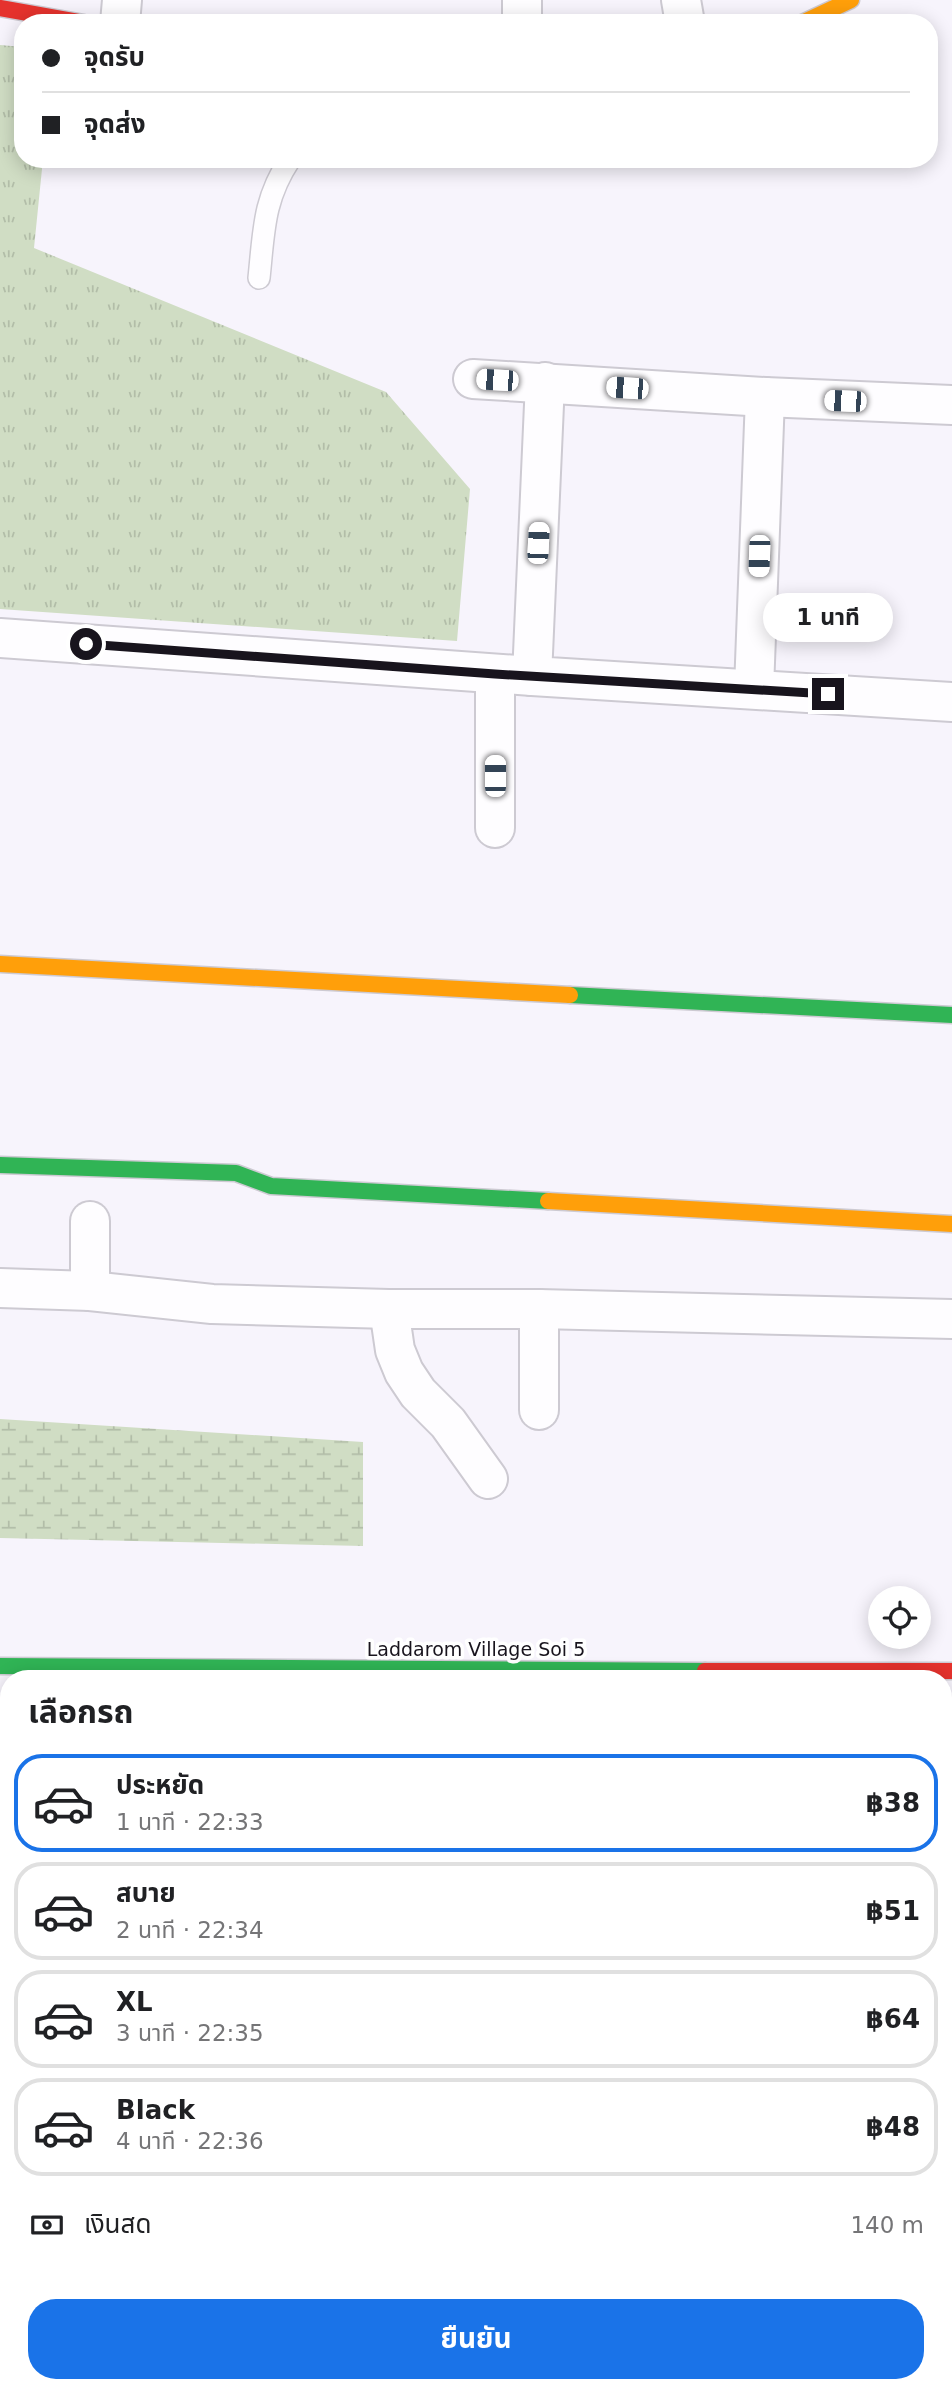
<!DOCTYPE html>
<html lang="th">
<head>
<meta charset="utf-8">
<style>
  :root { --surface:#fff; --page:#f2f2f2; --text:#202124; --muted:#757577; --line:#e0e0e0; --accent:#1a73e8 }
  body { margin:0; font-family:"DejaVu Sans","Noto Sans Thai",sans-serif; background:var(--page); color:var(--text); height:100vh; display:flex; flex-direction:column; font-size:26px; white-space:nowrap }
  * { box-sizing:border-box; margin:0 }
  p { font-size:23px; color:var(--muted) }
  .icon { flex:none; width:38px; height:38px; fill:none; stroke:currentColor; stroke-width:2; stroke-linecap:round; stroke-linejoin:round }
  .map { position:relative; flex:1; overflow:hidden }
  .side { position:absolute; left:0px; top:1670px; width:952px; height:723px; display:flex; flex-direction:column; background:var(--surface); border-radius:28px 28px 0 0; box-shadow:0 4px 18px #0003 }
  .side>* { flex:none }
  .banner { position:absolute; left:14px; top:14px; width:924px; height:154px; border-radius:28px; box-shadow:0 4px 18px #0003; display:grid; align-content:center; height:154px; padding:0 28px; background:var(--surface) }
  .fabs { position:absolute; left:868px; top:1586px; display:grid; gap:14px }
  .fabs a { display:grid; place-items:center; width:63px; height:63px; border-radius:50%; background:var(--surface); box-shadow:0 4px 18px #0003; font-size:35px }
  .end { position:absolute; width:32px; height:32px; margin:-16px; border:9px solid #18141d; background:#fff; box-shadow:0 0 0 4px #fff }
  .from { border-radius:50% }
  .bubble { position:absolute; height:49px; border-radius:24px; background:var(--surface); box-shadow:0 4px 18px #0003; font-size:23px; font-weight:700; line-height:49px; text-align:center }
  .car { position:absolute; width:21px; height:42px; margin:-21px -10px; border-radius:9px; box-shadow:0 0 5px 2px #0007; background:linear-gradient(#fff 24%,#345 0 40%,#fff 0 76%,#345 0 86%,#fff 0) }
  .banner b { display:flex; align-items:center; gap:24px; height:66px; font-size:26px }
  .banner b+b { border-top:2px solid var(--line) }
  .banner i { width:18px; height:18px; background:var(--text) }
  ul { padding:0; list-style:none }
  li { display:flex; align-items:center; gap:21px; height:98px; margin:0 14px 10px; padding:0 14px; border:4px solid var(--line); border-radius:28px }
  li div { flex:1 }
  li b { display:block; font-size:26px }
  li em { font-style:normal; font-weight:700 }
  li.selected { border-color:var(--accent) }
  li>.icon { width:63px; height:63px; stroke-width:1.5 }
  h2 { padding:0 28px; font-size:32px; line-height:84px }
  .pay { display:flex; align-items:center; gap:18px; height:77px; padding:0 28px; font-size:26px }
  .pay p { margin-inline-start:auto }
  .primary-button { display:flex; gap:14px; margin-top:auto; padding:14px 28px }
  .primary-button a { flex:1; height:80px; border-radius:28px; background:var(--accent); color:#fff; font-size:28px; font-weight:700; line-height:80px; text-align:center }
  .map>svg:first-child { display:block }
  .grass { fill:url(#grass-tufts) }
  .wetland { fill:url(#wetland-marsh) }
  .lines { fill:none; stroke-linecap:round; stroke-linejoin:round }
  .lane-casing { stroke:#cdcad2; stroke-width:24 }
  .street-casing { stroke:#cdcad2; stroke-width:42 }
  .fast-casing { stroke:#cdcad2; stroke-width:19 }
  .slow-casing { stroke:#cdcad2; stroke-width:19 }
  .jam-casing { stroke:#cdcad2; stroke-width:19 }
  .lane { stroke:#fefdff; stroke-width:21 }
  .street { stroke:#fefdff; stroke-width:38 }
  .fast { stroke:#30b455; stroke-width:16 }
  .slow { stroke:#ff9f0a; stroke-width:16 }
  .jam { stroke:#e5322d; stroke-width:16 }
  .route { stroke:#18141d; stroke-width:9 }
  .labels { text-anchor:middle; dominant-baseline:central; stroke-width:7; stroke-linejoin:round; paint-order:stroke }
  .street-label { font-size:19px; fill:#18141d; stroke:#fff }
</style>
</head>
<body>
<div class="map">
<svg width="952" height="2392" viewBox="0 0 952 2392">
  <defs>
    <pattern id="grass-tufts" width="24" height="20" patternUnits="userSpaceOnUse" patternTransform="scale(1.75)"><rect width="24" height="20" fill="#d0ddc4"/><path d="M3 7l-1-3M5 7V3M7 7l1-3M15 17l-1-3M17 17v-4M19 17l1-3" fill="none" stroke="#b2bda8"/></pattern>
    <pattern id="wetland-marsh" width="20" height="14" patternUnits="userSpaceOnUse" patternTransform="scale(1.75)"><rect width="20" height="14" fill="#d0ddc4"/><path d="M1 5h8M5 5V1M11 12h8M15 12V8" fill="none" stroke="#b2bda8"/></pattern>
  </defs>
  <rect width="100%" height="100%" fill="#f7f4fc"/>
  <path class="grass" d="M0 45 23 47V159H43L34 248 386 392 470 489 457 641 0 609Z"/>
  <path class="wetland" d="M0 1419 363 1442V1546L0 1538Z"/>
  <g class="lines">
    <g class="lane-casing">
      <g id="lane">
        <path d="M259 278C264 231 263 200 290 159"/>
        <path d="M664 2384 665 2392"/>
      </g>
    </g>
    <g class="street-casing">
      <g id="street">
        <path d="M681 0 685 23"/>
        <path d="M120 23 122 0"/>
        <path d="M522 23V0"/>
        <path d="M473 379 765 397 952 405"/>
        <path d="M545 382 532 676 952 702"/>
        <path d="M0 638 532 676"/>
        <path d="M495 674V828"/>
        <path d="M754 689 765 397"/>
        <path d="M0 1288 90 1291 212 1304 389 1309H539L952 1319"/>
        <path d="M90 1291V1221"/>
        <path d="M389 1309 395 1350 404 1372 418 1393 448 1423 488 1479"/>
        <path d="M539 1309V1410"/>
        <path d="M9 1888C1 1902 0 1917 9 1931"/>
        <path d="M943 1908H952"/>
        <path d="M0 2153 9 2152"/>
        <path d="M951 2222H952"/>
        <path d="M0 2388 24 2384"/>
      </g>
    </g>
    <g class="fast-casing">
      <g id="fast">
        <path d="M570 995 952 1015"/>
        <path d="M0 1165 236 1173 271 1186 548 1201"/>
        <path d="M0 1666 705 1671"/>
      </g>
    </g>
    <g class="slow-casing">
      <g id="slow">
        <path d="M802 23 851 0"/>
        <path d="M0 964 570 995"/>
        <path d="M548 1201 952 1224"/>
      </g>
    </g>
    <g class="jam-casing">
      <g id="jam">
        <path d="M0 8 84 23"/>
        <path d="M705 1671H952"/>
      </g>
    </g>
    <use href="#lane" class="lane"/>
    <use href="#street" class="street"/>
    <use href="#fast" class="fast"/>
    <use href="#slow" class="slow"/>
    <use href="#jam" class="jam"/>
  </g>
  <g class="lines">
    <path class="route" d="M86 644 495 674 828 694"/>
  </g>
  <g class="labels">
    <g class="street-label">
      <text x="476" y="1649">Laddarom Village Soi 5</text>
    </g>
  </g>
</svg>
<div class="fabs">
<a><svg class="icon" aria-label="locate" viewBox="0 0 24 24"><circle cx="12" cy="12" r="6"/><path d="M12 2v4M12 18v4M2 12h4M18 12h4"/></svg></a>
</div>
<i class="end from" style="left:86px;top:644px"></i>
<i class="end" style="left:828px;top:694px"></i>
<div class="bubble" style="left:763px;top:593px;width:130px">1 นาที</div>
<i class="car" style="left:497px;top:380px;rotate:273deg"></i>
<i class="car" style="left:627px;top:388px;rotate:274deg"></i>
<i class="car" style="left:845px;top:401px;rotate:272deg"></i>
<i class="car" style="left:538px;top:543px;rotate:3deg"></i>
<i class="car" style="left:759px;top:556px;rotate:182deg"></i>
<i class="car" style="left:495px;top:776px;rotate:0deg"></i>
<div class="banner">
<b><i class="from"></i>จุดรับ</b>
<b><i></i>จุดส่ง</b>
</div>
<section class="side">
<h2>เลือกรถ</h2>
<ul>
<li class="selected"><svg class="icon" aria-label="car" viewBox="0 0 24 24"><path d="M5 17H2v-5l4-1 3-4h7l3 4 3 1v5h-3M9 17h6M6 11h13"/><circle cx="7" cy="17" r="2"/><circle cx="17" cy="17" r="2"/></svg><div><b>ประหยัด</b><p>1 นาที · 22:33</p></div><em>฿38</em></li>
<li><svg class="icon" aria-label="car" viewBox="0 0 24 24"><path d="M5 17H2v-5l4-1 3-4h7l3 4 3 1v5h-3M9 17h6M6 11h13"/><circle cx="7" cy="17" r="2"/><circle cx="17" cy="17" r="2"/></svg><div><b>สบาย</b><p>2 นาที · 22:34</p></div><em>฿51</em></li>
<li><svg class="icon" aria-label="car" viewBox="0 0 24 24"><path d="M5 17H2v-5l4-1 3-4h7l3 4 3 1v5h-3M9 17h6M6 11h13"/><circle cx="7" cy="17" r="2"/><circle cx="17" cy="17" r="2"/></svg><div><b>XL</b><p>3 นาที · 22:35</p></div><em>฿64</em></li>
<li><svg class="icon" aria-label="car" viewBox="0 0 24 24"><path d="M5 17H2v-5l4-1 3-4h7l3 4 3 1v5h-3M9 17h6M6 11h13"/><circle cx="7" cy="17" r="2"/><circle cx="17" cy="17" r="2"/></svg><div><b>Black</b><p>4 นาที · 22:36</p></div><em>฿48</em></li>
</ul>
<div class="pay"><svg class="icon" aria-label="cash" viewBox="0 0 24 24"><path d="M3 7h18v10H3z"/><circle cx="12" cy="12" r="2"/></svg>เงินสด<p>140 m</p></div>
<div class="primary-button"><a>ยืนยัน</a></div>
</section>
</div>
</body>
</html>
